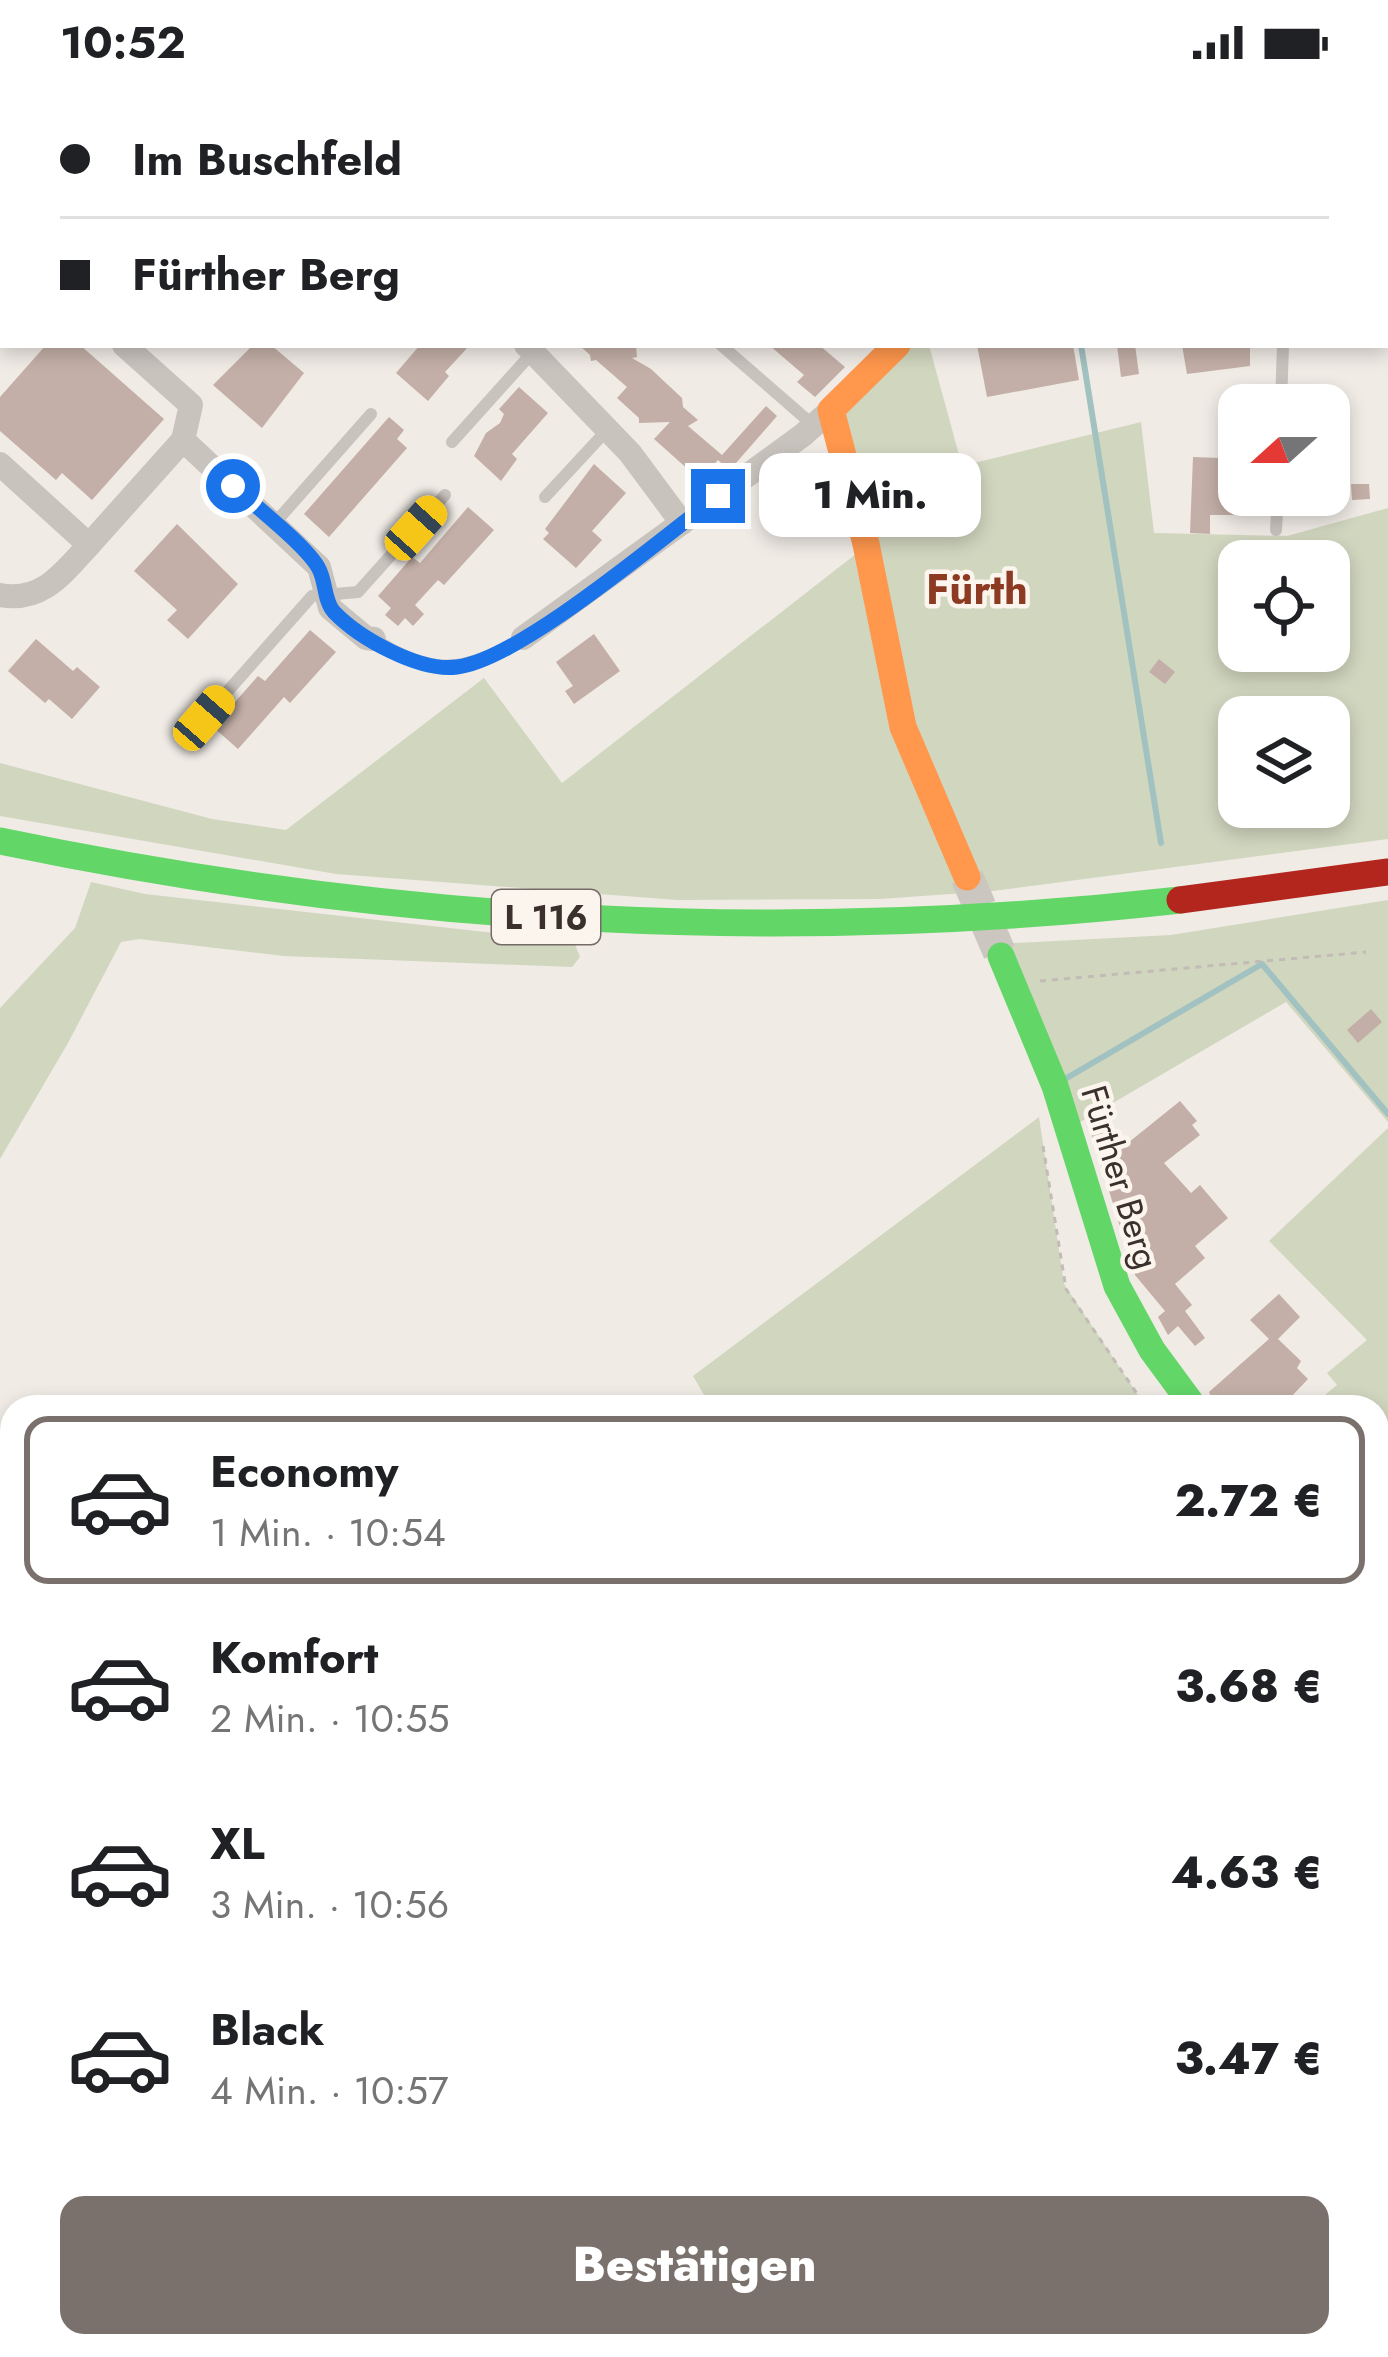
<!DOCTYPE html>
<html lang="de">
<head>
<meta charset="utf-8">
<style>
  :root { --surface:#fff; --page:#f6f6f6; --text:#202124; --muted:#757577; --line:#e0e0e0; --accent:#7a716c }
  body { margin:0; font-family:Jost,sans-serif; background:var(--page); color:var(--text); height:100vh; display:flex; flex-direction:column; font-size:45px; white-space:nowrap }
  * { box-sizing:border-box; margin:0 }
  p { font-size:39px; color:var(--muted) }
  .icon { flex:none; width:66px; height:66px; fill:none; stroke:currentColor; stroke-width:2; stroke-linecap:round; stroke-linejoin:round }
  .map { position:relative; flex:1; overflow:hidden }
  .panel { position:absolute; left:0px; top:1311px; width:1389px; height:963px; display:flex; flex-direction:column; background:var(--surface); border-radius:36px 36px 0 0; box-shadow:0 6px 18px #0003 }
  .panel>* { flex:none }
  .hud { position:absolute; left:0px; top:0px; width:1389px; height:264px; box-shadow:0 6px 18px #0003; display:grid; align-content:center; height:264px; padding:0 60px; background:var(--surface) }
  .needle { width:78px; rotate:249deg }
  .tools { position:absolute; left:1218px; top:300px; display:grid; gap:24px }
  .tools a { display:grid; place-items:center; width:132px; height:132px; border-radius:24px; background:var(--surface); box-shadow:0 6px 18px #0003; font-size:60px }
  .end { position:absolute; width:54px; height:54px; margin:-27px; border:15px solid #1a73e8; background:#fff; box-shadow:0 0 0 6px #fff }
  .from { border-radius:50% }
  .bubble { position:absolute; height:84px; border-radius:24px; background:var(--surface); box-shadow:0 6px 18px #0003; font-size:39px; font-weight:800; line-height:84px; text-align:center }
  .car { position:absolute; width:36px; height:72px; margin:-36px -18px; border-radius:15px; box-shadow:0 0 9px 3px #0007; background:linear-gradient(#f5c518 24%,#345 0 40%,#f5c518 0 76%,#345 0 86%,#f5c518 0) }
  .hud b { display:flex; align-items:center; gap:42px; height:114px; font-size:45px }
  .hud b+b { border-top:3px solid var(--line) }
  .hud i { width:30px; height:30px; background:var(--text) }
  ul { padding:21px 0 0; list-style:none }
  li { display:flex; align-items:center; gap:36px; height:168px; margin:0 24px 18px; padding:0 36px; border:6px solid transparent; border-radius:24px }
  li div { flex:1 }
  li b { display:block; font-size:45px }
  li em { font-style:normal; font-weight:800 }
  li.selected { border-color:var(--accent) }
  li>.icon { width:108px; height:108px; stroke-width:1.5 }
  .cta { display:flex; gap:24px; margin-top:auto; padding:24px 60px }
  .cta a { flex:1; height:138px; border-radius:24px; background:var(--accent); color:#fff; font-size:48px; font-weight:800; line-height:138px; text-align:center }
  .status { display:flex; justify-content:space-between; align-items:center; height:84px; padding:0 60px; background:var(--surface); direction:ltr }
  .status svg { height:33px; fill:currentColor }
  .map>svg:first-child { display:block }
  .green { fill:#d1d6bf; fill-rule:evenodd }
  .water { fill:#a1c2c1 }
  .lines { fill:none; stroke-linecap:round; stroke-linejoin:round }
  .stream { stroke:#a1c2c1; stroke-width:6 }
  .building { fill:#c3afa7 }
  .secondary-tunnel { stroke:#ccc6c0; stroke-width:33; stroke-dasharray:33 16; stroke-linecap:butt }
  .path { stroke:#c2bbb6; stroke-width:3; stroke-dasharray:6 6; stroke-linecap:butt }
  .lane { stroke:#c9c3be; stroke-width:12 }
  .street { stroke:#c9c3be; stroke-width:24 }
  .fast { stroke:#63d668; stroke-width:27 }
  .slow { stroke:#ff974d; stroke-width:27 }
  .jam { stroke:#b3261e; stroke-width:27 }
  .route { stroke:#1a73e8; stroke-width:15 }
  .labels { text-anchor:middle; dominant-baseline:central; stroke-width:9; stroke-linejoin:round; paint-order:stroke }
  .shield { fill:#fbf5ee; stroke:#756b66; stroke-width:3 }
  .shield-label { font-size:33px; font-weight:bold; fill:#3b302b }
  .street-label { font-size:36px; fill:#3b302b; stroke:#fbf5ee }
  .quarter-label { font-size:42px; font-weight:bold; fill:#8c3b22; stroke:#fbf5ee }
</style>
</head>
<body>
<div class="status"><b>10:52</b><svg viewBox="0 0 49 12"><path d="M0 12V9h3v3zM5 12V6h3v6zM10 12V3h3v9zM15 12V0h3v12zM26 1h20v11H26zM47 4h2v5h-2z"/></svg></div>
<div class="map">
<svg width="1388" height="2273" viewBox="0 0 1388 2273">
  <rect width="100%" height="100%" fill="#f0ebe5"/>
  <g class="green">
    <path d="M908 261H929L962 382 1141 338 1154 449 1287 452 1388 424V755L993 807 880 815 677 816 336 790 0 732V679L212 735 286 746 484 594 562 699 861 466 919 666 843 324ZM1239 477H1329V567H1239ZM1239 633H1329V723H1239Z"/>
    <path d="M91 798 145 810 574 858 580 873 572 883 284 872 139 855 121 858 68 959 0 1075V924L75 844Z"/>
    <path d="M1388 816V1038L1286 918 1075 1041 996 860 1171 851Z"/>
    <path d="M1039 1033 1064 1200 1146 1323H711L693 1292Z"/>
    <path d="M1388 1044V2116L1377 2122V1323H1310L1337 1301 1327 1289 1367 1256 1269 1157Z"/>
    <path d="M958 2262H1154L1146 2273H951Z"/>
  </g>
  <path class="water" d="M1388 1419V1523L1377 1522V1430Z"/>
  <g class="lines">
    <g class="stream">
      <path d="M1081 261 1161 759"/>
      <path d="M1065 995 1262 880 1388 1030"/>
    </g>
  </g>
  <g class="building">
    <path d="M46 261H80L164 335 92 416 62 389 56 396 0 347V313Z"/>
    <path d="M253 261H271L304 289 262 344 213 301Z"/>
    <path d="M420 261H470L445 288 449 292 428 317 396 289Z"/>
    <path d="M579 261H636L637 273 632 274 651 285 682 314 683 323 698 336 688 342 722 371 766 322 777 332 736 379 728 385 718 376 700 396 654 355 670 338 639 339V334L617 314 627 303 596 276 591 277 590 271Z"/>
    <path d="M769 261H819L845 283 815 313 797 298 804 291Z"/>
    <path d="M977 261H1073L1079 296 987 313Z"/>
    <path d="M1117 261H1135L1139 290 1121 293Z"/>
    <path d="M1182 261H1250V282L1187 290Z"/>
    <path d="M519 303 548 329 512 370 517 375 501 397 474 372 486 349 500 339 504 330 499 325Z"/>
    <path d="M389 333 404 346 397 355 407 364 329 453 304 430Z"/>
    <path d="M1193 373 1220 374 1219 399H1236L1235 431H1210V450L1190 449Z"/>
    <path d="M594 380 626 409 592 447 602 456 576 484 543 455 549 449 545 445Z"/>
    <path d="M1351 400H1369L1370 415 1352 416Z"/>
    <path d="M468 423 494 446 444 501 438 496 415 521 424 530 413 542 405 534 398 542 385 531 391 524 378 512 412 473 420 479Z"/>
    <path d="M177 440 238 500 188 555 167 536 177 526 134 487Z"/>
    <path d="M310 546 336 568 290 619 284 613 238 665 213 643 258 592 265 597Z"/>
    <path d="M594 550 620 587 574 620 565 607 573 602 556 578Z"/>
    <path d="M36 555 73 587 77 583 100 603 72 635 49 615 45 619 8 587Z"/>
    <path d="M1159 575 1175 588 1165 600 1149 588Z"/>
    <path d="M1371 925 1382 938 1358 959 1347 946Z"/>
    <path d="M1180 1017 1197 1037 1192 1041 1200 1051 1164 1079 1191 1109 1200 1101 1228 1134 1195 1162 1205 1174 1175 1200 1192 1221 1185 1227 1205 1254 1195 1262 1178 1242 1168 1251 1158 1233 1165 1227 1135 1191 1089 1042 1108 1036 1118 1067Z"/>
    <path d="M1279 1210 1300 1233 1278 1255 1301 1277 1297 1284 1308 1295 1290 1314 1300 1323H1215L1209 1308 1269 1255 1250 1236Z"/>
  </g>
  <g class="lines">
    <path class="secondary-tunnel" d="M967 793 1001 872"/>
    <g class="path">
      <path d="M1040 897 1366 868"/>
      <path d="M1043 1062 1066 1205 1146 1323"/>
      <path d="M0 1470 12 1477"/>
      <path d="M1377 1543 1388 1538"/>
      <path d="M1377 1833 1388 1839"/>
      <path d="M1377 1951 1388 1944"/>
      <path d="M1377 2055 1388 2075"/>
      <path d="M1377 2122 1388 2116"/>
      <path d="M1377 2151 1388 2145"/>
      <path d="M514 2262 522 2273"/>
      <path d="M273 2273 279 2262"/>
      <path d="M1146 2273 1154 2262"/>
      <path d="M1178 2273 1189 2262"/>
    </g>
    <g class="lane">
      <path d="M1052 0V3"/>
      <path d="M1138 0 1140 3"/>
      <path d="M721 261 813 341"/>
      <path d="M1281 321 1283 261"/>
      <path d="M452 358 533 268"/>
      <path d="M545 413 608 345"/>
      <path d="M274 440 371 330"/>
      <path d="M1276 446 1278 411"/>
      <path d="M374 555C434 592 462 589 523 554"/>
      <path d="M204 634 312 512 358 508 445 411"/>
    </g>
    <g class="street">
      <path d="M797 0 798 3"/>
      <path d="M329 3 330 0"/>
      <path d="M1176 3 1177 0"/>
      <path d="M0 151 3 154"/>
      <path d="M124 261 191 321 183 356"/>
      <path d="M526 261 630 369 682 439"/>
      <path d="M0 380 89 461 183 356 319 483 330 524 366 554 374 555"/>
      <path d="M0 511C42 519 63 489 89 461"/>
      <path d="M523 554 803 351 831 326"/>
    </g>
    <g class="fast">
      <path d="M463 0 468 3"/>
      <path d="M1386 155H1388"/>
      <path d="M0 757C394 839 780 861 1180 816"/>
      <path d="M1001 872 1055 1002 1117 1202 1152 1266 1194 1323"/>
    </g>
    <g class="slow">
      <path d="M897 261 831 326 866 460 903 643 967 793"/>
      <path d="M1377 1653 1388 1634"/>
      <path d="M1028 2273 1034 2262"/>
      <path d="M1069 2273 1075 2262"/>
    </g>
    <g class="jam">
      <path d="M1180 816 1388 788"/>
      <path d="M1377 1728 1388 1708"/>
    </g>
  </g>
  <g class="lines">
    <path class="route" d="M233 402C254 421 308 463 319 485 326 498 324 517 334 528 359 554 419 588 457 583 519 576 662 454 718 412"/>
  </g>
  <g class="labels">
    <rect class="shield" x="492" y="806" width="108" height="54" rx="9"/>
    <g class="shield-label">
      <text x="546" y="833">L 116</text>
    </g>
    <g class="street-label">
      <text transform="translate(1121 1093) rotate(73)">Fürther Berg</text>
    </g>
    <g class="quarter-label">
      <text x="977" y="505">Fürth</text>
    </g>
  </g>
</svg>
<div class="tools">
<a><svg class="needle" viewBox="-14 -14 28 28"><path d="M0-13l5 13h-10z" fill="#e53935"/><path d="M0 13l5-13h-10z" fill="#757577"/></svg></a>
<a><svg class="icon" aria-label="locate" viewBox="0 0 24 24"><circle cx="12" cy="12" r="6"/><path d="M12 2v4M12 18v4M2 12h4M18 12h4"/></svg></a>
<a><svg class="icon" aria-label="layers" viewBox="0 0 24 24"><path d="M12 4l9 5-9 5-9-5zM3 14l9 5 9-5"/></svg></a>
</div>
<i class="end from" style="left:233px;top:402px"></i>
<i class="end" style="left:718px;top:412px"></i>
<div class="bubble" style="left:759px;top:369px;width:222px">1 Min.</div>
<i class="car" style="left:416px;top:444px;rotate:42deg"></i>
<i class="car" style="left:204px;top:634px;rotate:41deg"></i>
<div class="hud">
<b><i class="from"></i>Im Buschfeld</b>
<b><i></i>Fürther Berg</b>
</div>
<section class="panel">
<ul>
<li class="selected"><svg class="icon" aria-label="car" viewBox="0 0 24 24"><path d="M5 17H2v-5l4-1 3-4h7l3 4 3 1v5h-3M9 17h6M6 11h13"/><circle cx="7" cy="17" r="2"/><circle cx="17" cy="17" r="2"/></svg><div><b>Economy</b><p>1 Min. · 10:54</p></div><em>2.72 €</em></li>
<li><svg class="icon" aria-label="car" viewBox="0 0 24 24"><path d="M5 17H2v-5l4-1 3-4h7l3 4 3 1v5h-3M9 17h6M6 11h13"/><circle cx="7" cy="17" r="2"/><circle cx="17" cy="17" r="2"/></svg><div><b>Komfort</b><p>2 Min. · 10:55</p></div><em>3.68 €</em></li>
<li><svg class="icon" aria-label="car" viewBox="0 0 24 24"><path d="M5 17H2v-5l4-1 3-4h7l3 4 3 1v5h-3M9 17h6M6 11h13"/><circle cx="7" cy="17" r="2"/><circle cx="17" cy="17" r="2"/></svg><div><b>XL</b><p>3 Min. · 10:56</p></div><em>4.63 €</em></li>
<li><svg class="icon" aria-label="car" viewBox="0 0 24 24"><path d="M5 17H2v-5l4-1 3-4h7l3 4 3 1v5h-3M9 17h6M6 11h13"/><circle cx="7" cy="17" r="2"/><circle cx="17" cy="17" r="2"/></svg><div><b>Black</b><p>4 Min. · 10:57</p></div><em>3.47 €</em></li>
</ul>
<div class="cta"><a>Bestätigen</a></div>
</section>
</div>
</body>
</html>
